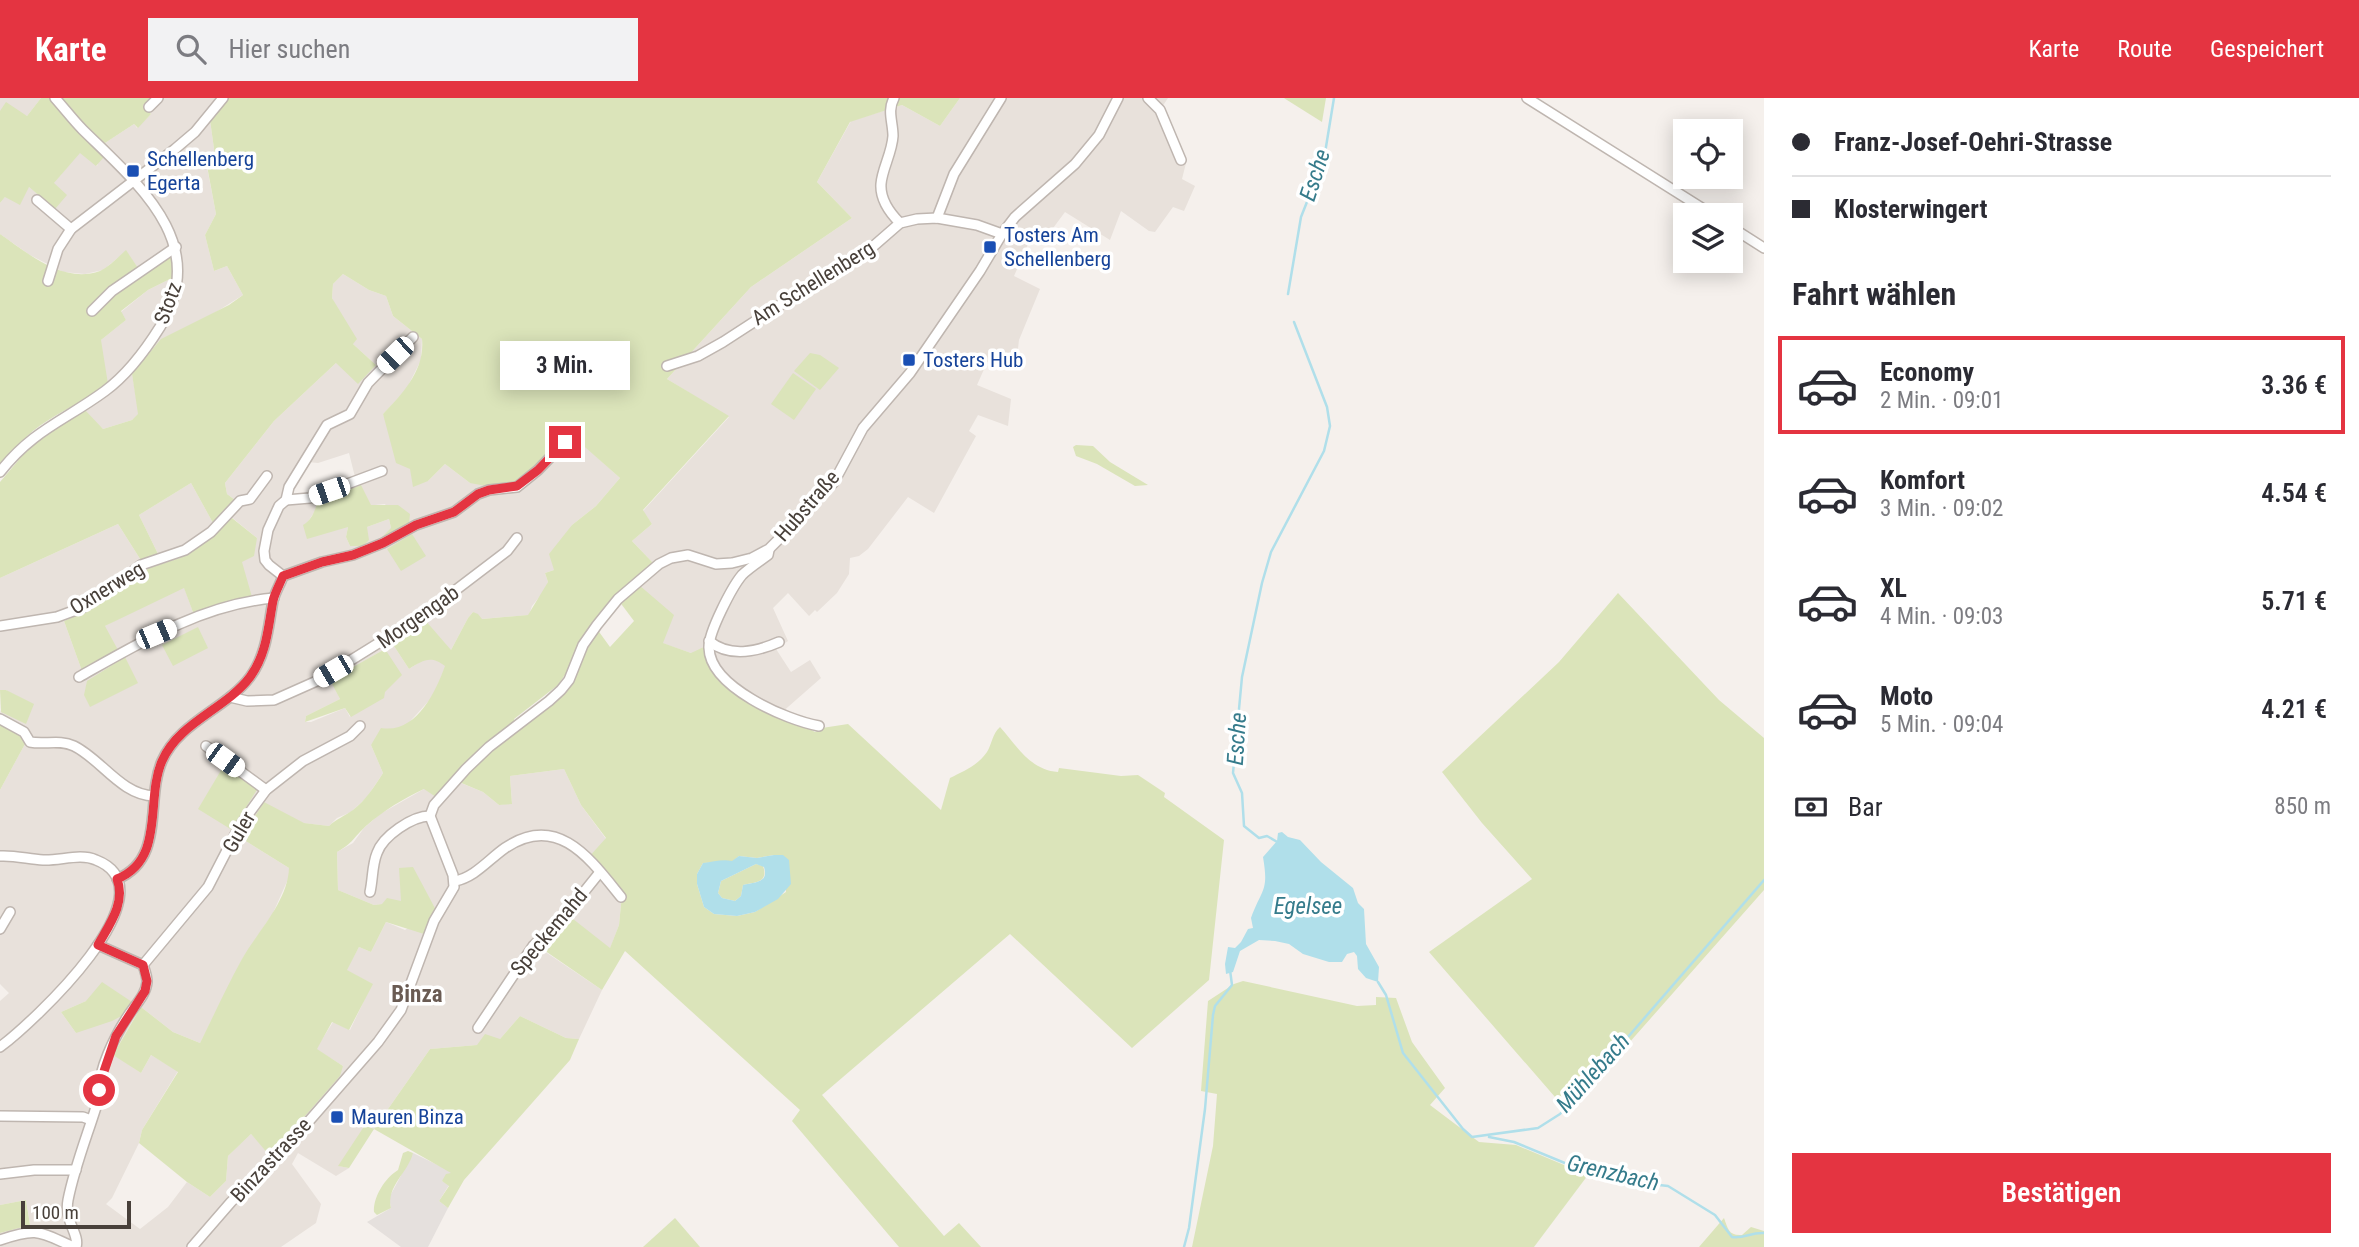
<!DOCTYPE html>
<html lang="de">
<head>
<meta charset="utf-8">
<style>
  :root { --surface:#fff; --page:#f2f2f3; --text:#2b2b33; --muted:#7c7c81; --line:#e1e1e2; --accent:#e43441 }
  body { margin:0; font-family:"Roboto Condensed",sans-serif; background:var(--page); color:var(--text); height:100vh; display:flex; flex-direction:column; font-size:26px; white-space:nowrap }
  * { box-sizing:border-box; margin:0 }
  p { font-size:23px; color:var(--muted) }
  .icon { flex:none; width:38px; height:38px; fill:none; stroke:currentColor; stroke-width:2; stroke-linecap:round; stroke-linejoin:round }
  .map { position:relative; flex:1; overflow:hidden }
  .drawer { display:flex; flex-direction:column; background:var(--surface); width:595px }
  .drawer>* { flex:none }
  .hud { display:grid; align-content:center; height:154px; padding:0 28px; background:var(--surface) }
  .buttons { position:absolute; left:1673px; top:21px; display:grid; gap:14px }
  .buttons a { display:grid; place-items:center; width:70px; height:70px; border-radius:0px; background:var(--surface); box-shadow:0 4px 18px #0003; font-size:35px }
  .scale { position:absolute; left:21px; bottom:18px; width:110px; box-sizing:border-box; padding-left:7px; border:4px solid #48403a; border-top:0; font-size:19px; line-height:24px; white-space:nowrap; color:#48403a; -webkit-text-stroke:5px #fff; paint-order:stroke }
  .end { position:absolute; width:32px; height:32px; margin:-16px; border:9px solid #e43441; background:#fff; box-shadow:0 0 0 4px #fff }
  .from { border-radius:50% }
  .bubble { position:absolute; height:49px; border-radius:0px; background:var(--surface); box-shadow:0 4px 18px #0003; font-size:23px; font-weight:600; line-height:49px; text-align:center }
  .car { position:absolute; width:21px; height:42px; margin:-21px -10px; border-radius:9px; box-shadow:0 0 5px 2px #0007; background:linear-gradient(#fff 24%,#345 0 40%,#fff 0 76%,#345 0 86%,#fff 0) }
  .hud b { display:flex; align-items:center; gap:24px; height:66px; font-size:26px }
  .hud b+b { border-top:2px solid var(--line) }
  .hud i { width:18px; height:18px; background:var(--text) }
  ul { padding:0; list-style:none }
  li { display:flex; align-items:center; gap:21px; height:98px; margin:0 14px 10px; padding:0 14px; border:4px solid transparent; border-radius:0px }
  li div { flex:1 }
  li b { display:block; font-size:26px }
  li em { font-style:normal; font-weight:600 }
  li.selected { border-color:var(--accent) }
  li>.icon { width:63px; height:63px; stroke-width:1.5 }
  h2 { padding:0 28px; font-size:32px; line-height:84px }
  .pay { display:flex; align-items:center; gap:18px; height:77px; padding:0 28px; font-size:26px }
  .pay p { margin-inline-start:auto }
  .button { display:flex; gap:14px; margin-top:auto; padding:14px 28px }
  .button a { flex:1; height:80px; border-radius:0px; background:var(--accent); color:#fff; font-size:28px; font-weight:600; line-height:80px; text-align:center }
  header { display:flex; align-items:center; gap:42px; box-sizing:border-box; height:98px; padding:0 35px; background:var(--accent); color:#fff }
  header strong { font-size:33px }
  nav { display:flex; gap:38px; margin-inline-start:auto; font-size:24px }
  .search { width:490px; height:63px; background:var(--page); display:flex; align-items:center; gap:18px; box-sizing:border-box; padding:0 24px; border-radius:0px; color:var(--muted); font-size:26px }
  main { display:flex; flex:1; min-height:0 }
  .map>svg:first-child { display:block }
  .residential { fill:#e8e1db; fill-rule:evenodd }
  .industrial { fill:#e5e0dd }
  .green { fill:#dbe4ba; fill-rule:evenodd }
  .water { fill:#b0dfea; fill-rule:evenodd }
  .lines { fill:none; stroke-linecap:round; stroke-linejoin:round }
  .stream { stroke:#b0dfea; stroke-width:2.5 }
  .minor-casing { stroke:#bfb6b0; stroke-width:12 }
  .minor { stroke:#fff; stroke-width:9 }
  .route { stroke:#e43441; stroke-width:9 }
  .transit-dot { fill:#1a4fb4; stroke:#fff; stroke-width:2.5 }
  .labels { text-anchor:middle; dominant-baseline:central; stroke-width:7; stroke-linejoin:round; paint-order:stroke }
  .transit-label { font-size:21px; fill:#164399; stroke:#fff; text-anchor:start }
  .street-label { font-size:21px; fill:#48403a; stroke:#fff }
  .water-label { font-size:23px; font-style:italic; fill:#357b8b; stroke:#fff }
  .neighbourhood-label { font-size:23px; font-weight:bold; fill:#6a5b53; stroke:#fff }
</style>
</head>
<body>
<header>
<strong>Karte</strong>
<div class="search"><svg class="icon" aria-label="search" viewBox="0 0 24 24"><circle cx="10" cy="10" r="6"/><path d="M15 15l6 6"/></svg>Hier suchen</div>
<nav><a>Karte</a><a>Route</a><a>Gespeichert</a></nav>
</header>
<main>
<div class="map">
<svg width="1764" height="1149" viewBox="0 0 1764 1149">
  <rect width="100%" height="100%" fill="#f5f0ec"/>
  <g class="residential">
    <path d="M0 0H41L27 18 0 13Z"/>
    <path d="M150 0H228L210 22 215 58 207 69 216 116 205 137 214 173 227 168 243 197 151 255 132 276 139 317 132 322 103 331 87 317 81 303 90 300 101 242 126 222 121 214 148 192 172 180 142 176 126 153 103 172 85 176 63 174 30 157 0 136V105L5 99 29 89 55 110 53 86 80 54 97 68 105 45 134 26 137 30 151 16 142 7Z"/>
    <path d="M960 0H1168L1160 12 1181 62 1186 65 1182 81 1195 88 1184 113 1173 109 1155 134 1149 133 1121 113 1110 142 1065 114 1045 141 1033 135 1014 178 1040 191 1019 242 1017 259 993 251 977 287 1011 301 1008 328 978 317 969 333 976 338 934 415 908 399 868 451 859 458 850 460 849 476 837 495 817 514 815 512 809 518 788 495 773 510 788 543 776 551 791 574 810 562 821 580 780 616 691 555 662 545 638 486 655 467 632 443 652 426 643 413 729 319 667 281 751 189 852 120 817 84 851 23 902 7 940 28Z"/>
    <path d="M343 176 369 192 386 198 393 218 422 241 421 262 406 292 383 316 410 371 428 383 445 366 470 385 522 381 569 334 620 380 596 408 572 427 554 472 545 475 548 484 544 493 532 508 529 517 481 521 473 514 468 520 451 552 392 545 409 571 426 560 437 561 446 567 434 597 405 629 392 632 371 647 383 675 367 699 351 714 337 720 329 728 303 725 264 705 241 740 289 770V779L273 815 243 860 200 945 173 934 141 909 113 956 141 975 151 957 178 973 142 1032 139 1045 112 1100 106 1106 140 1131 168 1109 187 1084 210 1099 226 1083 228 1058 237 1049 251 1036 271 1058 343 968 316 951 333 924 350 932 372 886 346 872 359 849 371 854 386 824 405 832 436 812 427 797 402 804 374 807 338 792 337 754 353 745 364 730 380 716 424 691 456 683 483 694 499 707 512 705 510 678 564 671 581 707 606 741 622 796 619 827 610 851 538 849 602 892 579 941 566 940 520 918 500 941 477 947 430 951 374 1031 339 1068 349 1070 336 1078 298 1055 292 1066 321 1106 316 1125 281 1149H0V1135L30 1126 26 1102 0 1107V903L9 895 0 886V692L25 646 0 626V612L1 615 7 592H0V480L118 426 142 464 102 493 63 514 64 523 82 573 105 528 164 497 184 489 194 517 242 463 257 440 224 413 235 402 227 396 225 385 274 323 336 265 376 267 353 246 332 200 333 186ZM349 355 355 379 306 399 290 397 308 364 318 365ZM385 406 401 431 391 430 389 421 367 429 363 448H350L346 439 348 429 307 425 315 413ZM385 551 350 619 345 610 311 624H305L306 618 340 601 331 582ZM86 903 76 935 61 914Z"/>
    <path d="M191 385 213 425 191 443 159 458 139 417Z"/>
  </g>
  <path class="industrial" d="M413 1055 454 1075 442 1083 449 1087 439 1103 448 1110 428 1149H401L367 1124 391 1110 389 1100Z"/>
  <g class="green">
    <path d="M41 0H150L143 7 151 16 138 30 134 26 105 45 111 51 96 68 80 55 54 85 67 97 55 111 29 89 20 107 5 99 0 105V13L6 4 27 18Z"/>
    <path d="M228 0H960L940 28 902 7 850 24 817 84 852 120 751 189 667 281 729 318 643 412 652 426 632 443 655 467 617 500 558 587 514 621 516 627 439 701 424 691C403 701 384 712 366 728 353 740 354 744 337 754L338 792 374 807 382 806 387 800 401 803 399 770 413 769 436 812 424 836 386 824 371 854 359 849 347 872 373 886 349 932 332 924 317 951 343 968 340 978 270 1058 251 1036 228 1058 226 1083 210 1099 187 1084 139 1045 142 1032 178 974 151 957 141 975 113 957 141 909 173 934 200 945C214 917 227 888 242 861 258 833 288 803 289 770L241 740 264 704 304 725 329 728C336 721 345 718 353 712 366 702 374 689 383 675L371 647 381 630C416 636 435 595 445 568 431 557 423 562 409 571L392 545 425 522 451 552 468 520 473 514 478 516 482 521 528 517 548 484 545 475 554 472 549 456 572 427 596 408 620 380 569 335 522 381 510 388 491 389 470 385 445 366 428 383 413 389 410 371 396 365 383 316C403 295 425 272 422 241L393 218 386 198 369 192 343 176 333 186 332 200 357 241 353 246 376 267 358 286 336 265 274 323 225 385 227 396 235 402 213 425 191 385 139 417 159 458 142 464 118 426 0 480V384L33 345 85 312 103 331 132 322 138 316 132 276 161 241 229 207 243 197 227 168 214 173 205 137 216 116 207 68 215 58 210 22Z"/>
    <path d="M1284 0H1326L1322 24 1287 2Z"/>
    <path d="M0 136C29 156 63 186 100 173 109 169 118 159 126 152L142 176 169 158 173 163 172 180 148 192 121 213 126 222 101 242 108 286C89 301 67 310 47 323 27 335 14 352 0 369Z"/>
    <path d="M810 255 820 257 839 270 820 292 794 273Z"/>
    <path d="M793 275 816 291 794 322 771 306Z"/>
    <path d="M1076 347 1093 348 1110 364 1148 387 1135 388 1097 366 1076 358 1073 349Z"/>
    <path d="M361 387 371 407H398L410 416 409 425 388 439H382L391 430 389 421 367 429 369 442 363 448H350L346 439 348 429 307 441 303 427C312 422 315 412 318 403Z"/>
    <path d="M232 420 257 440 254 458 242 464 252 499 194 517 184 490 105 528 118 552 82 573 64 523 85 514 149 470 180 460 201 447Z"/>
    <path d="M412 436 426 458 401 473 387 451Z"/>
    <path d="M639 487 674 517 663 545 691 555 706 548 725 582 815 634 822 630 848 626 941 712 950 680C964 673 977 668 987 654 992 646 992 636 1000 629 1017 648 1030 672 1058 674L1059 670 1121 678 1138 677 1165 695 1164 699 1224 742 1209 882 1132 950 1010 836 822 997 944 1138 959 1125 981 1149H899L792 1023 800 1012 625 853 602 892 538 848 568 817 610 850 619 827 622 796 588 760 606 740 581 707 564 671 510 678 512 706 499 707 483 694 459 684 467 672 561 593 585 548 597 531 610 549 634 523 619 503ZM774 757H783L786 794 755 814 737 818 714 816 704 809 697 786V776L703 765 732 764 739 758 757 760Z"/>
    <path d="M1618 495 1719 602 1764 640V792L1568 1014 1429 854 1532 781 1482 725 1442 674 1559 564Z"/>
    <path d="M198 529 208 550 173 568 162 547Z"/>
    <path d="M385 551 402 577 385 594 384 600 351 619 345 610 305 624 306 618 340 601 330 582Z"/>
    <path d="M125 559 138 585 90 609 84 597 87 583Z"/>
    <path d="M0 592H6L34 606 26 626 1 614Z"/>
    <path d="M0 626 18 634 25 646 0 692Z"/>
    <path d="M223 669 258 690 232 732 198 711Z"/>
    <path d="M756 766 763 768C769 785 755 784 743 787L741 798 735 803 722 800 718 795 721 783Z"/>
    <path d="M1243 883 1357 908 1376 907V899L1396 900 1412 944 1445 990 1430 1007 1479 1044 1516 1047 1588 1077 1534 1149H1192L1213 1048 1217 996 1201 993 1208 903 1234 886Z"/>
    <path d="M102 884 132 904 127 915 112 923 76 935 61 914 86 903Z"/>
    <path d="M520 918 566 940 579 941 570 962 464 1082 448 1110 439 1103 449 1088 442 1083 446 1076 451 1075 374 1031 349 1070 338 1068 365 1027 374 1031 430 951 477 947 485 936 500 941Z"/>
    <path d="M408 1053 413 1055C408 1075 386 1088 391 1110L377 1117 374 1114C373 1099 385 1080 398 1072L403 1055Z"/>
    <path d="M26 1102 30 1127 0 1135V1107Z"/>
    <path d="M675 1120 700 1149H643Z"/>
    <path d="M1724 1120C1728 1131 1729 1138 1742 1137L1751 1129 1764 1133V1149H1699Z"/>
  </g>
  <g class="water">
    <path d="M1282 734 1288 739 1300 742 1321 764 1353 790 1358 805 1364 811 1366 846 1379 869 1378 884 1366 880 1358 871 1357 858 1354 854 1347 856 1342 864H1329L1303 856 1289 846 1275 843 1259 842 1240 853 1233 874 1226 876 1225 866 1228 849 1235 850 1241 844 1248 831 1253 830 1251 820C1262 790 1269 794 1263 759L1277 743 1278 735Z"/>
    <path d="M774 757H783L789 762 791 786 778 801 755 814 737 818 714 816 704 809 697 786V776L703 765C713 764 722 761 732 763L739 758 757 760ZM756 766 764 769C769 785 755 784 743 787L741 798 735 803 722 800 718 795 721 783Z"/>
  </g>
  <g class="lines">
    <g class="stream">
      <path d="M1288 196 1301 119 1324 61 1334 0"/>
      <path d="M1279 745 1267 738 1259 740 1244 728 1242 695 1233 675 1242 579 1262 485 1271 454 1324 353 1330 328 1327 309 1294 224"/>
      <path d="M1378 884 1386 897 1403 955 1463 1031 1472 1039 1538 1030 1560 1016 1576 999 1764 782"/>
      <path d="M1489 1039 1514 1044 1572 1068 1632 1084 1668 1088 1715 1117 1732 1139C1744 1141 1751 1134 1764 1135"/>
      <path d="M1184 1149 1189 1130 1205 1011 1213 917 1215 908 1232 887 1230 872"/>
    </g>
    <g class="minor-casing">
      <g id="minor">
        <path d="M894 0C887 13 893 24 893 38 892 55 882 71 881 86 880 101 890 115 900 125"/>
        <path d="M1148 0 1160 12 1181 62"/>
        <path d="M1527 0 1713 117"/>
        <path d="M149 9 158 0"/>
        <path d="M37 102 71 131"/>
        <path d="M937 120 954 76 1001 0"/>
        <path d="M1731 129 1764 150"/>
        <path d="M48 183 58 151 71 131 175 51 195 34 223 0"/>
        <path d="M92 213 112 193 176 149"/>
        <path d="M667 268 698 258 723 244 811 187 861 159 900 125 917 121 937 120 977 127 1002 136"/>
        <path d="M0 374C33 332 64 323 105 293 128 276 145 253 160 229 212 146 138 86 83 32 73 22 64 10 55 0"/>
        <path d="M286 402 310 400 382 373"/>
        <path d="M769 452 768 457C760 463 749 470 742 477 732 489 708 535 709 550 710 589 786 622 819 628"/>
        <path d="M283 478 322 464 353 457 383 445 416 427 454 414 478 396 489 392 517 389 538 372 565 344"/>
        <path d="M283 478 269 467 265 462 264 453 268 432 279 408 286 402 289 389 327 327 350 316 368 285 413 239"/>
        <path d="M0 528 57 519 84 509 106 495 141 467 185 452 211 434 240 403 250 401 267 378"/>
        <path d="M709 543C730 560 756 554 779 544"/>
        <path d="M79 579C139 545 203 506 274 500"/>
        <path d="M230 599 247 603 274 602 319 582 419 520 507 453 517 440"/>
        <path d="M0 621 24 634 30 644C45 647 59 641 74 648 101 661 121 697 154 698"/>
        <path d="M206 648 266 692"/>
        <path d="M0 758C14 757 28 761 43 762 60 763 80 755 96 762 176 793 31 926 0 949"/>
        <path d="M117 781C166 761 145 702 162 663 179 624 226 611 250 579 267 556 268 529 273 503 275 494 280 487 283 478"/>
        <path d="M455 783C475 779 488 762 505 750 558 714 591 762 621 799"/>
        <path d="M370 794C373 781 372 767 377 755 383 738 412 718 430 718"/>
        <path d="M0 831 10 814"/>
        <path d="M143 867 208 789 239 729 266 692 303 663 350 638 360 628"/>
        <path d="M478 930 533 848 563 820 600 774"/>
        <path d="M0 1018 83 1019 91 1022"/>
        <path d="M0 1076 34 1072H76"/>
        <path d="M0 1142C39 1129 39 1134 74 1149"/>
        <path d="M76 1149C80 1136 64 1124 68 1102 75 1066 90 1031 100 996 96 975 116 936 128 918 135 907 146 897 147 884 147 878 145 873 143 867L98 847"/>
        <path d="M192 1149 231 1104 282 1054 378 944 401 912 434 823 454 789 453 777 430 718 434 707 466 671 489 649 549 603 561 592 569 582 583 547 597 527 618 501 659 466 671 460 688 457 716 466 732 465 752 460 769 451 783 437 834 384 863 330 910 275 980 173 1002 136 1015 119 1075 66 1099 37 1118 0"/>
      </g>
    </g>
    <use href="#minor" class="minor"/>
  </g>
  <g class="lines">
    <path class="route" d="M99 992V988L116 938 145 893 147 883 143 867 98 847C109 827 126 805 117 781 166 761 145 702 162 663 179 624 226 611 250 579 267 556 268 529 273 503 275 494 280 486 283 478L322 464 353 457 383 445 416 427 454 414 478 396 489 392 517 388 538 372 565 344"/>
  </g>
  <g class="transit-dot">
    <rect x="126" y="66" width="14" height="14" rx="3.5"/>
    <rect x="983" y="142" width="14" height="14" rx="3.5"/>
    <rect x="902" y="255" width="14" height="14" rx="3.5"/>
    <rect x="330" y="1012" width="14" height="14" rx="3.5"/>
  </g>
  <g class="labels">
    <g class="transit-label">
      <text x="147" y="61">Schellenberg<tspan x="147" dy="24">Egerta</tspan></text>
      <text x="1004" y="137">Tosters Am<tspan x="1004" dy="24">Schellenberg</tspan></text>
      <text x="923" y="262">Tosters Hub</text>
      <text x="351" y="1019">Mauren Binza</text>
    </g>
    <g class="street-label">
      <text transform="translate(813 185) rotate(-32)">Am Schellenberg</text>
      <text transform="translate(168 205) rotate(-70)">Stotz</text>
      <text transform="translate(807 408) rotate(-49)">Hubstraße</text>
      <text transform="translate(107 490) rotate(-31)">Oxnerweg</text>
      <text transform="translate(418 519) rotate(-35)">Morgengab</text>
      <text transform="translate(239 734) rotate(-60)">Guler</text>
      <text transform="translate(549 834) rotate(-50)">Speckemahd</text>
      <text transform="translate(271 1062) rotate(-47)">Binzastrasse</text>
    </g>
    <g class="water-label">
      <text transform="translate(1315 77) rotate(-72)">Esche</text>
      <text transform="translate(1237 641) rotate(-86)">Esche</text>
      <text x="1308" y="808">Egelsee</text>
      <text transform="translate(1593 975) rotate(-48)">Mühlebach</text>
      <text transform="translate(1613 1075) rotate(13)">Grenzbach</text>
    </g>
    <g class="neighbourhood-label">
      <text x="417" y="896">Binza</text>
    </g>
  </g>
</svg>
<div class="buttons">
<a><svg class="icon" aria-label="locate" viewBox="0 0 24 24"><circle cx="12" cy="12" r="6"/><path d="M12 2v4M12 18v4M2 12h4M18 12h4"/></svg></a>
<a><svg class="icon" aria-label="layers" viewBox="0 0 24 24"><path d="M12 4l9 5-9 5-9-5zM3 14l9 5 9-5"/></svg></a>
</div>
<div class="scale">100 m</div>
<i class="end from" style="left:99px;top:992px"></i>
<i class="end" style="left:565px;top:344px"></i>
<div class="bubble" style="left:500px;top:243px;width:130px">3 Min.</div>
<i class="car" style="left:395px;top:257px;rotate:226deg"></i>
<i class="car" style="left:329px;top:393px;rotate:251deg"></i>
<i class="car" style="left:156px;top:536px;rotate:67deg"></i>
<i class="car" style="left:333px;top:573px;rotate:240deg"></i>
<i class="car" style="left:225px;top:662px;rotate:126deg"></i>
</div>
<section class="drawer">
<div class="hud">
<b><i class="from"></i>Franz-Josef-Oehri-Strasse</b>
<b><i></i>Klosterwingert</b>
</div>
<h2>Fahrt wählen</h2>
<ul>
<li class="selected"><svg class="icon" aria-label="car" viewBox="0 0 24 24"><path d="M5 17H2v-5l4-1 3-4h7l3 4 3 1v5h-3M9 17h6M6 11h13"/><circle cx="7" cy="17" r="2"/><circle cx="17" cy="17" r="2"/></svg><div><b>Economy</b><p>2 Min. · 09:01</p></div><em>3.36 €</em></li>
<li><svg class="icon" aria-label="car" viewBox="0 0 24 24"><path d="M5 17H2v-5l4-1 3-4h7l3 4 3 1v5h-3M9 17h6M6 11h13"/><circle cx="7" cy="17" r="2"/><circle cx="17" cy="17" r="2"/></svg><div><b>Komfort</b><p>3 Min. · 09:02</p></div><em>4.54 €</em></li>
<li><svg class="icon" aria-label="car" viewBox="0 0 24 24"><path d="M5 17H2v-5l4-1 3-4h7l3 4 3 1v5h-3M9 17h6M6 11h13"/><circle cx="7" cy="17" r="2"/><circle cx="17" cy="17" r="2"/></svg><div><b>XL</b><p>4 Min. · 09:03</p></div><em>5.71 €</em></li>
<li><svg class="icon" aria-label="car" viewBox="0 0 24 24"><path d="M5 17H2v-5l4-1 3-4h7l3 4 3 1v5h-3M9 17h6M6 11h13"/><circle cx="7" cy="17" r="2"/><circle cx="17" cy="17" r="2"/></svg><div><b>Moto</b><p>5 Min. · 09:04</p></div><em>4.21 €</em></li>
</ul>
<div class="pay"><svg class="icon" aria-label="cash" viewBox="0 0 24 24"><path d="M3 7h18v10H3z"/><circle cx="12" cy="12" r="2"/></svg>Bar<p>850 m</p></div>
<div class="button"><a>Bestätigen</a></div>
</section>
</main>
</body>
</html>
